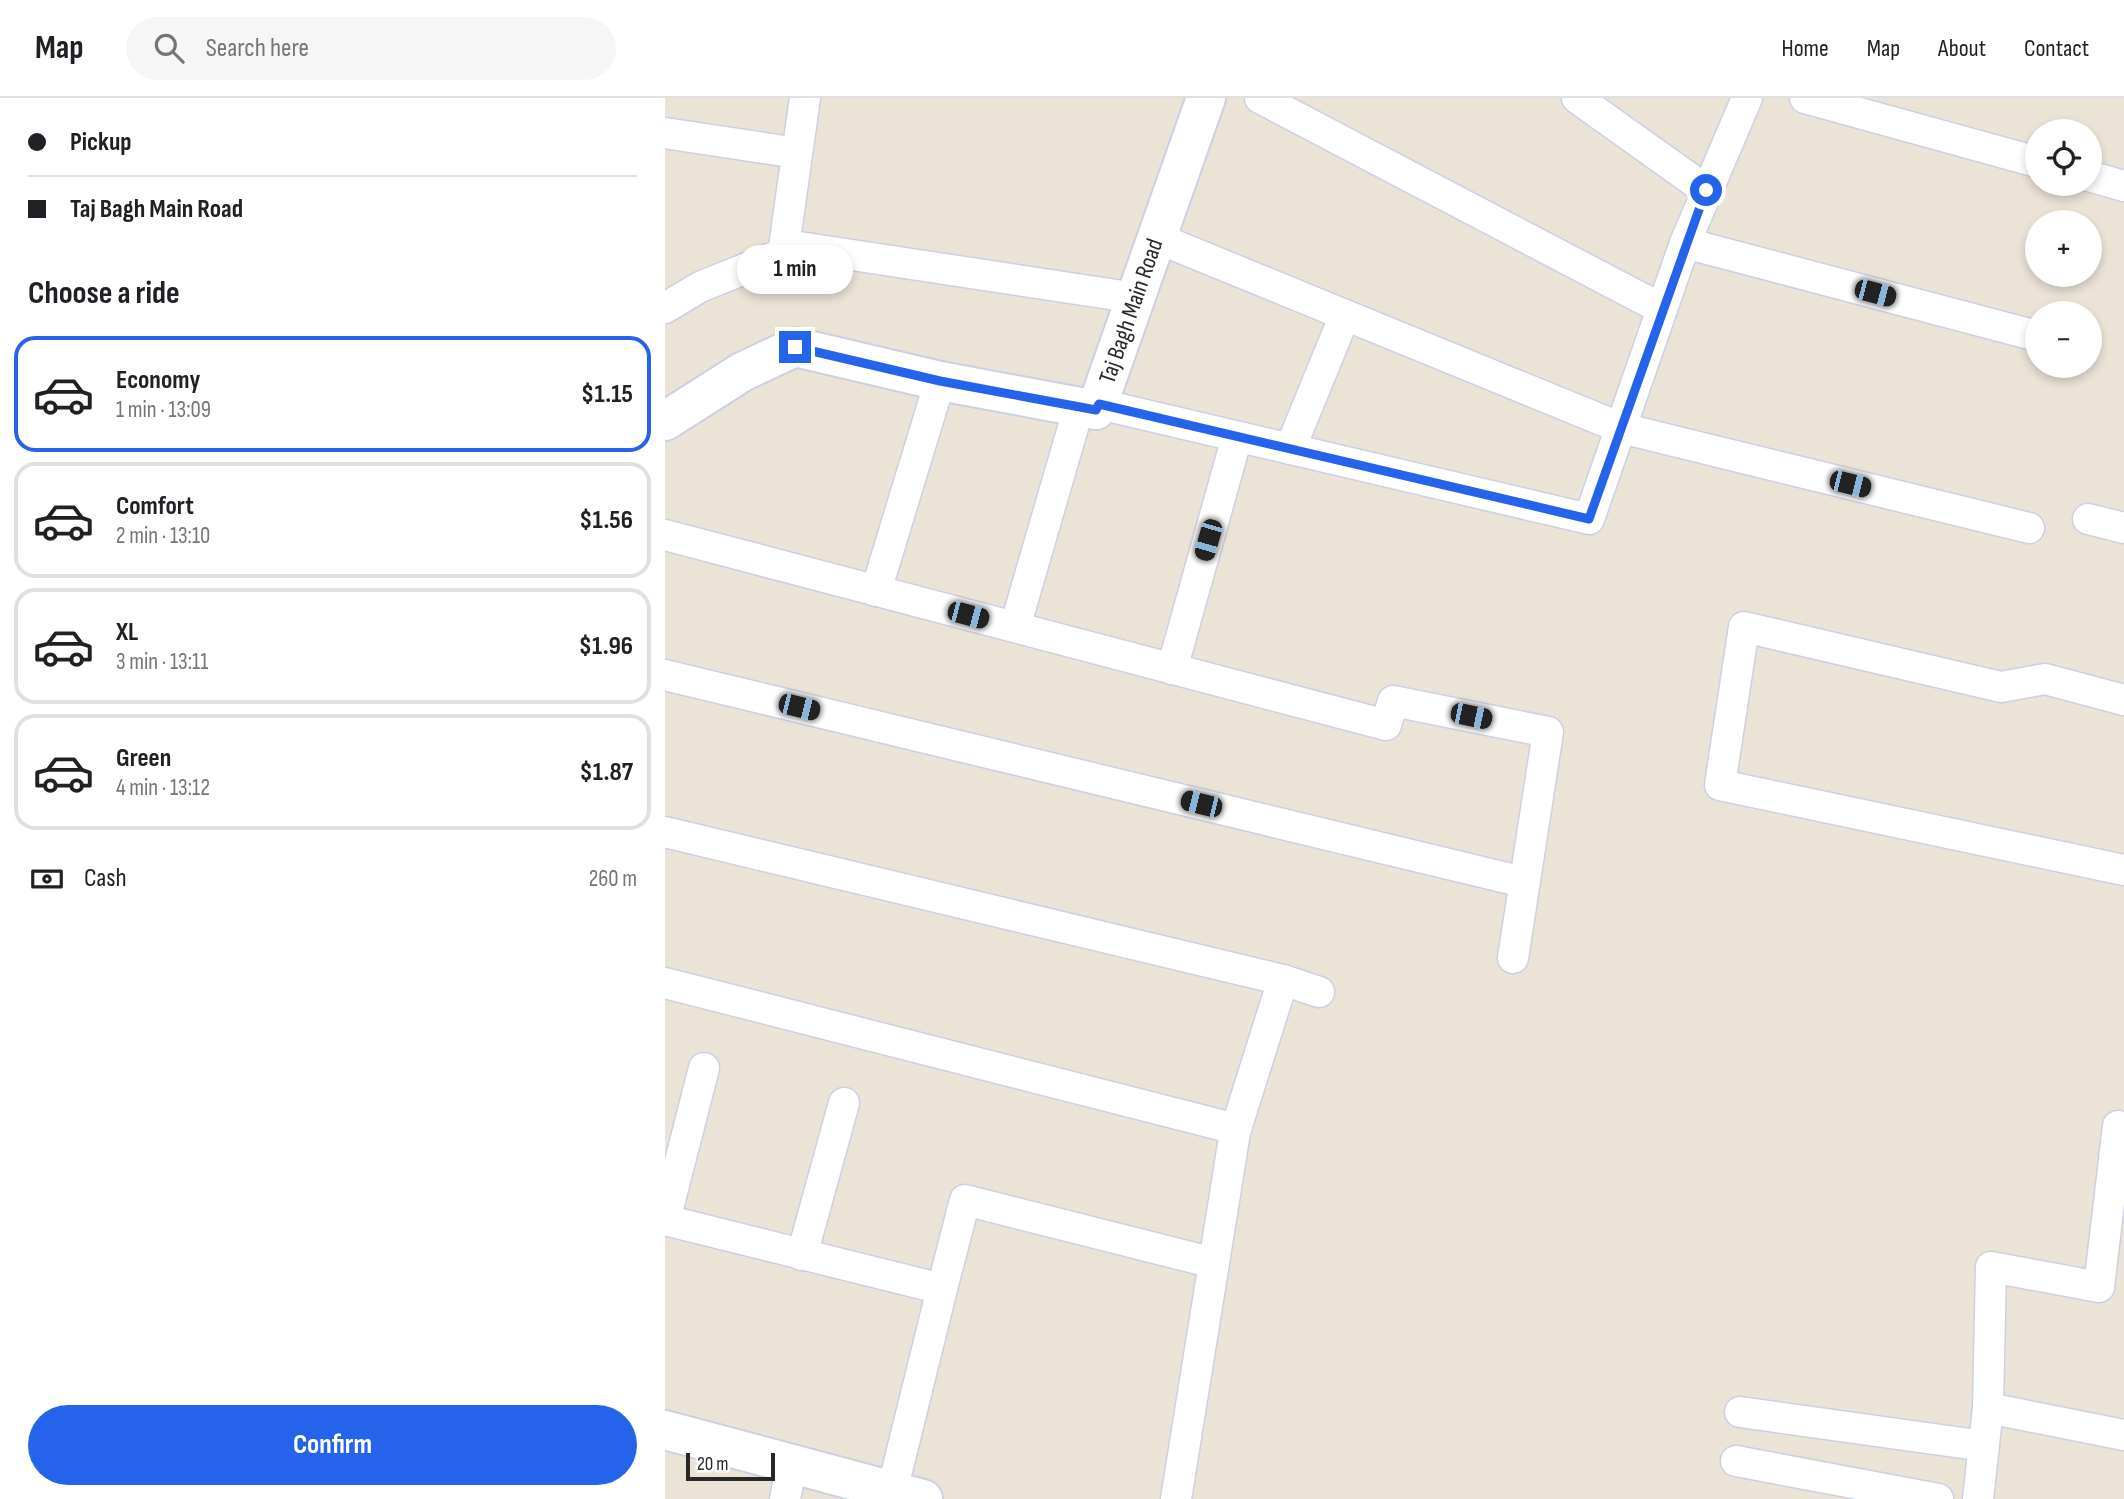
<!DOCTYPE html>
<html lang="en">
<head>
<meta charset="utf-8">
<style>
  :root { --surface:#fff; --page:#f6f6f6; --text:#202124; --muted:#757577; --line:#e0e0e0; --accent:#2563eb }
  body { margin:0; font-family:"Sofia Sans Condensed",sans-serif; background:var(--page); color:var(--text); height:100vh; display:flex; flex-direction:column; font-size:26px; white-space:nowrap }
  * { box-sizing:border-box; margin:0 }
  p { font-size:23px; color:var(--muted) }
  .icon { flex:none; width:38px; height:38px; fill:none; stroke:currentColor; stroke-width:2; stroke-linecap:round; stroke-linejoin:round }
  .map { position:relative; flex:1; overflow:hidden }
  .drawer { display:flex; flex-direction:column; background:var(--surface); width:665px }
  .drawer>* { flex:none }
  .hud { display:grid; align-content:center; height:154px; padding:0 28px; background:var(--surface) }
  .fabs { position:absolute; left:1360px; top:21px; display:grid; gap:14px }
  .fabs a { display:grid; place-items:center; width:77px; height:77px; border-radius:50%; background:var(--surface); box-shadow:0 4px 10px #0003; font-size:35px }
  .scale { position:absolute; left:21px; bottom:18px; width:89px; box-sizing:border-box; padding-left:7px; border:4px solid #282828; border-top:0; font-size:19px; line-height:24px; white-space:nowrap; color:#282828; -webkit-text-stroke:5px #fff; paint-order:stroke }
  .end { position:absolute; width:32px; height:32px; margin:-16px; border:9px solid #2563eb; background:#fff; box-shadow:0 0 0 4px #fff }
  .from { border-radius:50% }
  .bubble { position:absolute; height:49px; border-radius:24px; background:var(--surface); box-shadow:0 4px 10px #0003; font-size:23px; font-weight:700; line-height:49px; text-align:center }
  .car { position:absolute; width:21px; height:42px; margin:-21px -10px; border-radius:9px; box-shadow:0 0 5px 2px #0007; background:linear-gradient(#222 24%,#8ab4d8 0 40%,#222 0 76%,#8ab4d8 0 86%,#222 0) }
  .hud b { display:flex; align-items:center; gap:24px; height:66px; font-size:26px }
  .hud b+b { border-top:2px solid var(--line) }
  .hud i { width:18px; height:18px; background:var(--text) }
  ul { padding:0; list-style:none }
  li { display:flex; align-items:center; gap:21px; height:116px; margin:0 14px 10px; padding:0 14px; border:4px solid var(--line); border-radius:21px }
  li div { flex:1 }
  li b { display:block; font-size:26px }
  li em { font-style:normal; font-weight:700 }
  li.selected { border-color:var(--accent) }
  li>.icon { width:63px; height:63px; stroke-width:1.5 }
  h2 { padding:0 28px; font-size:32px; line-height:84px }
  .pay { display:flex; align-items:center; gap:18px; height:77px; padding:0 28px; font-size:26px }
  .pay p { margin-inline-start:auto }
  .primary-button { display:flex; gap:14px; margin-top:auto; padding:14px 28px }
  .primary-button a { flex:1; height:80px; border-radius:42px; background:var(--accent); color:#fff; font-size:28px; font-weight:700; line-height:80px; text-align:center }
  header { display:flex; align-items:center; gap:42px; box-sizing:border-box; height:98px; padding:0 35px; background:var(--surface); border-bottom:2px solid var(--line) }
  header strong { font-size:33px }
  nav { display:flex; gap:38px; margin-inline-start:auto; font-size:24px }
  .search { width:490px; height:63px; background:var(--page); display:flex; align-items:center; gap:18px; box-sizing:border-box; padding:0 24px; border-radius:38px; color:var(--muted); font-size:26px }
  main { display:flex; flex:1; min-height:0 }
  .map>svg:first-child { display:block }
  .lines { fill:none; stroke-linecap:round; stroke-linejoin:round }
  .street-casing { stroke:#ccd0e3; stroke-width:33 }
  .secondary-casing { stroke:#ccd0e3; stroke-width:42 }
  .street { stroke:#fff; stroke-width:30 }
  .secondary { stroke:#fff; stroke-width:38 }
  .route { stroke:#2563eb; stroke-width:9 }
  .labels { text-anchor:middle; dominant-baseline:central; stroke-width:5; stroke-linejoin:round; paint-order:stroke }
  .street-label { font-size:24px; fill:#282828; stroke:#fff }
</style>
</head>
<body>
<header>
<strong>Map</strong>
<div class="search"><svg class="icon" aria-label="search" viewBox="0 0 24 24"><circle cx="10" cy="10" r="6"/><path d="M15 15l6 6"/></svg>Search here</div>
<nav><a>Home</a><a>Map</a><a>About</a><a>Contact</a></nav>
</header>
<main>
<section class="drawer">
<div class="hud">
<b><i class="from"></i>Pickup</b>
<b><i></i>Taj Bagh Main Road</b>
</div>
<h2>Choose a ride</h2>
<ul>
<li class="selected"><svg class="icon" aria-label="car" viewBox="0 0 24 24"><path d="M5 17H2v-5l4-1 3-4h7l3 4 3 1v5h-3M9 17h6M6 11h13"/><circle cx="7" cy="17" r="2"/><circle cx="17" cy="17" r="2"/></svg><div><b>Economy</b><p>1 min · 13:09</p></div><em>$1.15</em></li>
<li><svg class="icon" aria-label="car" viewBox="0 0 24 24"><path d="M5 17H2v-5l4-1 3-4h7l3 4 3 1v5h-3M9 17h6M6 11h13"/><circle cx="7" cy="17" r="2"/><circle cx="17" cy="17" r="2"/></svg><div><b>Comfort</b><p>2 min · 13:10</p></div><em>$1.56</em></li>
<li><svg class="icon" aria-label="car" viewBox="0 0 24 24"><path d="M5 17H2v-5l4-1 3-4h7l3 4 3 1v5h-3M9 17h6M6 11h13"/><circle cx="7" cy="17" r="2"/><circle cx="17" cy="17" r="2"/></svg><div><b>XL</b><p>3 min · 13:11</p></div><em>$1.96</em></li>
<li><svg class="icon" aria-label="car" viewBox="0 0 24 24"><path d="M5 17H2v-5l4-1 3-4h7l3 4 3 1v5h-3M9 17h6M6 11h13"/><circle cx="7" cy="17" r="2"/><circle cx="17" cy="17" r="2"/></svg><div><b>Green</b><p>4 min · 13:12</p></div><em>$1.87</em></li>
</ul>
<div class="pay"><svg class="icon" aria-label="cash" viewBox="0 0 24 24"><path d="M3 7h18v10H3z"/><circle cx="12" cy="12" r="2"/></svg>Cash<p>260 m</p></div>
<div class="primary-button"><a>Confirm</a></div>
</section>
<div class="map">
<svg width="1459" height="1401" viewBox="0 0 1459 1401">
  <rect width="100%" height="100%" fill="#ece3d7"/>
  <g class="lines">
    <g class="street-casing">
      <g id="street">
        <path d="M595 0 997 211"/>
        <path d="M912 0 1041 92"/>
        <path d="M1140 0 1372 64"/>
        <path d="M0 35 132 55"/>
        <path d="M1424 78 1459 88"/>
        <path d="M492 140 956 330 1364 430"/>
        <path d="M1020 145 1372 238"/>
        <path d="M118 156 140 0"/>
        <path d="M0 210 35 189 134 149 471 200"/>
        <path d="M434 306 924 421 1020 145 1082 0"/>
        <path d="M625 351 680 217"/>
        <path d="M1423 421 1459 430"/>
        <path d="M0 437 721 627 728 603 883 634 848 860"/>
        <path d="M211 493 275 283"/>
        <path d="M350 529 414 309"/>
        <path d="M507 571 572 339"/>
        <path d="M0 577 858 784"/>
        <path d="M1459 602 1380 581 1336 589 1079 529 1055 687 1459 772"/>
        <path d="M0 734 618 882 654 894"/>
        <path d="M0 885 571 1031"/>
        <path d="M0 1122 277 1191 227 1393"/>
        <path d="M0 1122 39 970"/>
        <path d="M137 1157 179 1005"/>
        <path d="M277 1191 300 1102 549 1165"/>
        <path d="M1323 1310 1459 1337"/>
        <path d="M1075 1314 1319 1348"/>
        <path d="M1071 1363 1273 1401"/>
        <path d="M120 1401 127 1365"/>
        <path d="M511 1401 570 1034 618 882"/>
        <path d="M1313 1401 1323 1310 1326 1169 1434 1189 1453 1028"/>
      </g>
    </g>
    <g class="secondary-casing">
      <g id="secondary">
        <path d="M0 323 77 274 130 249 275 283 431 312 541 0"/>
        <path d="M0 1332 258 1401"/>
      </g>
    </g>
    <use href="#street" class="street"/>
    <use href="#secondary" class="secondary"/>
  </g>
  <g class="lines">
    <path class="route" d="M130 249 275 283 431 312 434 306 924 421 1041 92"/>
  </g>
  <g class="labels">
    <g class="street-label">
      <text transform="translate(466 213) rotate(-71)">Taj Bagh Main Road</text>
    </g>
  </g>
</svg>
<div class="fabs">
<a><svg class="icon" aria-label="locate" viewBox="0 0 24 24"><circle cx="12" cy="12" r="6"/><path d="M12 2v4M12 18v4M2 12h4M18 12h4"/></svg></a>
<a>+</a>
<a>−</a>
</div>
<div class="scale">20 m</div>
<i class="end from" style="left:1041px;top:92px"></i>
<i class="end" style="left:130px;top:249px"></i>
<div class="bubble" style="left:72px;top:147px;width:116px">1 min</div>
<i class="car" style="left:1210px;top:195px;rotate:105deg"></i>
<i class="car" style="left:1185px;top:386px;rotate:104deg"></i>
<i class="car" style="left:543px;top:442px;rotate:196deg"></i>
<i class="car" style="left:303px;top:517px;rotate:105deg"></i>
<i class="car" style="left:134px;top:609px;rotate:104deg"></i>
<i class="car" style="left:806px;top:618px;rotate:102deg"></i>
<i class="car" style="left:536px;top:706px;rotate:284deg"></i>
</div>
</main>
</body>
</html>
